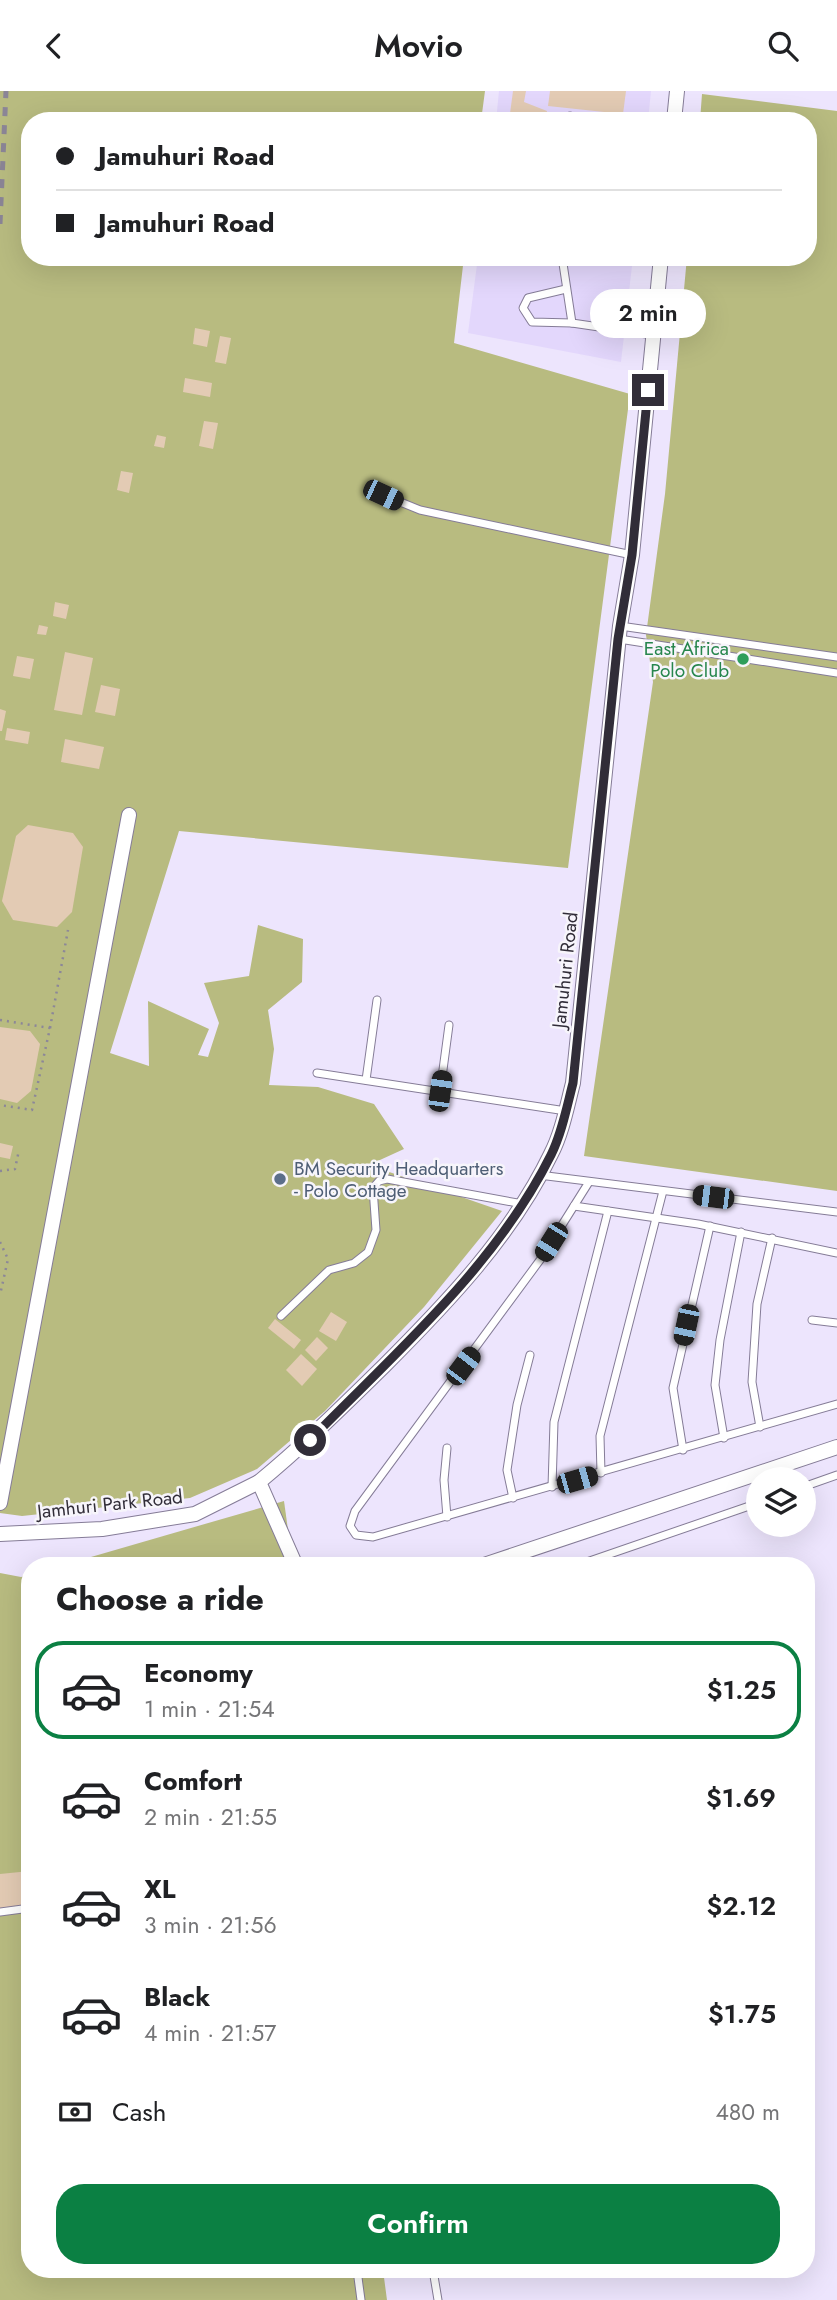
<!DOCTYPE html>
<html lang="en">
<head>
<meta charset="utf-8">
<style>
  :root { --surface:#fff; --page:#f6f6f6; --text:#202124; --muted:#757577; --line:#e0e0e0; --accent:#0b8043 }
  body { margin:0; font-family:Jost,sans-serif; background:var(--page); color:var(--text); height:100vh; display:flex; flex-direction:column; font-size:26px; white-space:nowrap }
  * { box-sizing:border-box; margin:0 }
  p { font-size:23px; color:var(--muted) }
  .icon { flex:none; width:38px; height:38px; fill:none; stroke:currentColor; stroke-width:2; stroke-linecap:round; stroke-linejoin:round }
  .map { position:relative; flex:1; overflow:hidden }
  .details { position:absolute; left:21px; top:1466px; width:794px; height:721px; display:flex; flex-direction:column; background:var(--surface); border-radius:28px; box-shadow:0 7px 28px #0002 }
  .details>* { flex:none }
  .banner { position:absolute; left:21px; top:21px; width:796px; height:154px; border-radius:28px; box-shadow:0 7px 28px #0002; display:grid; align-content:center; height:154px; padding:0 35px; background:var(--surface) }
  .tools { position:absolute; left:746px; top:1376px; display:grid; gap:14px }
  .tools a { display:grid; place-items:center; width:70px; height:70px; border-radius:50%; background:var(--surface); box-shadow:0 7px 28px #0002; font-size:35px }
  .end { position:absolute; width:32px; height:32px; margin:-16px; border:9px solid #312d38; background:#fff; box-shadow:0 0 0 4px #fff }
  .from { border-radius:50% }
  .bubble { position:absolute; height:49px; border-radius:24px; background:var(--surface); box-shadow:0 7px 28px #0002; font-size:23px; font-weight:600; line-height:49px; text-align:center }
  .car { position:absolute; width:21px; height:42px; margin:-21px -10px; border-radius:9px; box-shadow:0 0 5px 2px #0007; background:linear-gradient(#222 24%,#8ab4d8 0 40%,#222 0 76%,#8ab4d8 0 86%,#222 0) }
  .banner b { display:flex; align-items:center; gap:24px; height:66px; font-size:26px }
  .banner b+b { border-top:2px solid var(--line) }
  .banner i { width:18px; height:18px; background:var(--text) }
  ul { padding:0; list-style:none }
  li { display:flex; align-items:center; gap:21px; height:98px; margin:0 14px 10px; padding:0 21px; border:4px solid transparent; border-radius:28px }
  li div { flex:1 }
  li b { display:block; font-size:26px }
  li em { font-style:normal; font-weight:600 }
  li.on { border-color:var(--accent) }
  li>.icon { width:63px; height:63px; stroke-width:1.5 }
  h2 { padding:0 35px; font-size:32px; line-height:84px }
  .pay { display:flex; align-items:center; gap:18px; height:77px; padding:0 35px; font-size:26px }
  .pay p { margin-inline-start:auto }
  .button { display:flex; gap:14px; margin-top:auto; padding:14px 35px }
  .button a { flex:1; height:80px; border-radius:28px; background:var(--accent); color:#fff; font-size:28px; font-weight:600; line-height:80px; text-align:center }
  header { display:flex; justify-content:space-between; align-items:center; height:91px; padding:0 35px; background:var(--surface); font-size:32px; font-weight:600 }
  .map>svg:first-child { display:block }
  .built { fill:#e3d7fc }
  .green { fill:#b8bb80 }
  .building { fill:#e3cbb4 }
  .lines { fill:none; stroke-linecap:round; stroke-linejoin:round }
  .service-casing { stroke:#857c97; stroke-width:9 }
  .minor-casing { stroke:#857c97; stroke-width:16 }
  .path { stroke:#8c8798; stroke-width:2.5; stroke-dasharray:2 5; stroke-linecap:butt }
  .service { stroke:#fff; stroke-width:7 }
  .minor { stroke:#fff; stroke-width:14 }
  .rail { stroke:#8b8596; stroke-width:5; stroke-dasharray:9 9; stroke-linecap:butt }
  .route { stroke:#312d38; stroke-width:9 }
  .leisure-dot { fill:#2e9e5b; stroke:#f7f5fb; stroke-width:2.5 }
  .service-dot { fill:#5c6f8a; stroke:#f7f5fb; stroke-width:2.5 }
  .labels { text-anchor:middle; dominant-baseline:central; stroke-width:5; stroke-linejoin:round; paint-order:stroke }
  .leisure-label { font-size:19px; fill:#27864d; stroke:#f7f5fb; text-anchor:end }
  .street-label { font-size:19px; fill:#312d38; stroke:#f7f5fb }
  .service-label { font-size:19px; fill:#4e5e75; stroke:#f7f5fb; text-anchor:start }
</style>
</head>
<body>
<header><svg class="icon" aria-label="back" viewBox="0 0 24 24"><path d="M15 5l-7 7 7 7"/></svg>Movio<svg class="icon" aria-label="search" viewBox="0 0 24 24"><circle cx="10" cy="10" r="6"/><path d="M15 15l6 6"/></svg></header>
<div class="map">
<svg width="837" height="2209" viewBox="0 0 837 2209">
  <rect width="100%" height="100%" fill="#ede5fd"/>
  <g class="built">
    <path d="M499 0H651L648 30H496Z"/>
    <path d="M478 166H633L621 271 468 242Z"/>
  </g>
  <g class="green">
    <path d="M0 0H485L481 30H30V166H464L454 252 630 303 568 777 179 740 110 962 149 975 148 910 209 938 198 964 208 966 219 932 204 892 249 885 258 834 303 848 302 891 268 919 274 958 269 994 318 996 374 1013 404 1058 369 1074 502 1120 424 1216 325 1320 257 1378 190 1407 22 1425 0 1422Z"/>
    <path d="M702 3 837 20V1100L584 1065 653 591 646 544 665 403 687 166H808V30H700Z"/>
    <path d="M284 1410 293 1475H60Z"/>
    <path d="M0 1482 21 1486 30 1484V2179H383L387 2209H0Z"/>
  </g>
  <g class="building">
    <path d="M513 0H526L524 11 547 20 545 30H509Z"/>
    <path d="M550 0H626L623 23 548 15Z"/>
    <path d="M195 237 210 240 207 256 193 253Z"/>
    <path d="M220 245 231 247 226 273 215 271Z"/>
    <path d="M185 287 212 292 210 306 183 301Z"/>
    <path d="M204 330 218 332 213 358 199 355Z"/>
    <path d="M157 344 166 346 164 357 154 355Z"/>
    <path d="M121 380 133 382 129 402 117 399Z"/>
    <path d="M55 511 69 514 66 528 53 525Z"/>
    <path d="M39 534 48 536 46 544 37 543Z"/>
    <path d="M65 561 93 567 82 624 54 619Z"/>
    <path d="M17 565 34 568 30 588 13 585Z"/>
    <path d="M101 594 120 598 115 625 95 621Z"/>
    <path d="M0 618 6 620 2 640H0Z"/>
    <path d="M7 637 30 641 28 653 5 649Z"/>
    <path d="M65 648 104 656 99 678 61 671Z"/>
    <path d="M28 734 73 742 83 756 72 821 57 836 13 829 2 810 16 745Z"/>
    <path d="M0 936 30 940 40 953 31 1000 17 1012 0 1008Z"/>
    <path d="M0 1052 13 1055 10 1068 0 1066Z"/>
    <path d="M331 1221 347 1231 336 1250 319 1240Z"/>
    <path d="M275 1228 301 1249 294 1258 268 1237Z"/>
    <path d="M317 1246 328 1257 316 1270 305 1259Z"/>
    <path d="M301 1263 317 1278 302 1295 286 1279Z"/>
    <path d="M30 1780V1815L0 1818V1783Z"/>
  </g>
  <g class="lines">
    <g class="service-casing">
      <g id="service">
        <path d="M570 30V25"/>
        <path d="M562 166 572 232 653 244"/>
        <path d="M566 198 528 207 523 217 532 231 572 232"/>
        <path d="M383 404 420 419 632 464"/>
        <path d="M620 535 837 566"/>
        <path d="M619 548 837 582"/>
        <path d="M317 982 566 1020"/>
        <path d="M366 989 377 909"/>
        <path d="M440 1001 449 934"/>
        <path d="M539 1084 837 1121"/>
        <path d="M589 1091 540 1169 355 1420 350 1435 356 1444 373 1446 837 1313"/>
        <path d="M574 1115 698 1133 837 1162"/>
        <path d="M281 1225 329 1179 354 1172 368 1161 376 1139 373 1097 379 1090 387 1088 523 1113"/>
        <path d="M812 1229 837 1232"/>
        <path d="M760 1336 752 1291 757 1213 772 1147"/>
        <path d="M724 1347 715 1294 720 1249 741 1141"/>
        <path d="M447 1357 444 1389 447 1426"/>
        <path d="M683 1359 673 1297 710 1135"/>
        <path d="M601 1382 600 1345 663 1100"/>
        <path d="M552 1396 554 1331 608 1120"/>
        <path d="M803 1396 837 1384"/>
        <path d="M513 1407 507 1379 517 1314 530 1264"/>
        <path d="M575 1475 758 1412"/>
        <path d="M0 1821 30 1817"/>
        <path d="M357 2179 361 2209"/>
        <path d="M433 2179 438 2209"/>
      </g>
    </g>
    <g class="minor-casing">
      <g id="minor">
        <path d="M674 30 677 0"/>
        <path d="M0 1412 129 724"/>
        <path d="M0 1443 102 1438 195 1423 259 1391"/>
        <path d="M296 1475 259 1391C304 1354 343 1315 384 1275 447 1212 512 1144 551 1063 562 1042 567 1015 573 992L620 535 632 464 661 166"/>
        <path d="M481 1475 837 1356"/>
      </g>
    </g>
    <g class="path">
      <path d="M0 929 50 937 32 1019 0 1014"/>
      <path d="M50 937 68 839"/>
      <path d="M0 1080 15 1078 19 1059"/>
      <path d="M0 1151 8 1168 0 1204"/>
    </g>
    <use href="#service" class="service"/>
    <use href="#minor" class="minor"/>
    <path class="rail" d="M0 133 6 0"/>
  </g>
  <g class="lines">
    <path class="route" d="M310 1349C396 1261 495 1176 551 1064 562 1042 567 1015 573 992L618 548 632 464 648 299"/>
  </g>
  <circle class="leisure-dot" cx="743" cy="568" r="7"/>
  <circle class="service-dot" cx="280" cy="1088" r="7"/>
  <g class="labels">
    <g class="leisure-label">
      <text x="729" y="557">East Africa<tspan x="729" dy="22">Polo Club</tspan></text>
    </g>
    <g class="street-label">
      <text transform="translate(565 879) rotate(-84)">Jamuhuri Road</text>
      <text transform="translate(110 1413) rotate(-6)">Jamhuri Park Road</text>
    </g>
    <g class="service-label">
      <text x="294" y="1077">BM Security Headquarters<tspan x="294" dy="22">- Polo Cottage</tspan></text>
    </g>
  </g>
</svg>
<div class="tools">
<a><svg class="icon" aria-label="layers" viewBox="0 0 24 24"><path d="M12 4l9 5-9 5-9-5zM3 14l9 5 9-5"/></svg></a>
</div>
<i class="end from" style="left:310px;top:1349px"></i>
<i class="end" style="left:648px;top:299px"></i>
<div class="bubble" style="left:590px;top:198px;width:116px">2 min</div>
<i class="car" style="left:383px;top:404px;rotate:115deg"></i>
<i class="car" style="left:440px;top:1000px;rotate:8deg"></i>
<i class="car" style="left:713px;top:1106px;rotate:277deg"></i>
<i class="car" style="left:551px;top:1151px;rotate:212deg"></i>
<i class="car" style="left:686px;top:1234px;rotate:192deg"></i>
<i class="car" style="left:463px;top:1275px;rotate:37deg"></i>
<i class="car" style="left:577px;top:1389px;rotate:74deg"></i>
<div class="banner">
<b><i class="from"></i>Jamuhuri Road</b>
<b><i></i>Jamuhuri Road</b>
</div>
<section class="details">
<h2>Choose a ride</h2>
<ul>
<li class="on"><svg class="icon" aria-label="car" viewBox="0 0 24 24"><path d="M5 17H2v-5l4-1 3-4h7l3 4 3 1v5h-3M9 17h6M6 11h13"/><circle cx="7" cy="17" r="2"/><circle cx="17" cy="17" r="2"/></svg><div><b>Economy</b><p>1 min · 21:54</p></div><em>$1.25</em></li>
<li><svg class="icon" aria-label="car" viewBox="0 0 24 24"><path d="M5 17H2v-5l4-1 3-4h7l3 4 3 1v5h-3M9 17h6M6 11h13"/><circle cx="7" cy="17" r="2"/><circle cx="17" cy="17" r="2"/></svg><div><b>Comfort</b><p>2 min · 21:55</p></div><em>$1.69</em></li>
<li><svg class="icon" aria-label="car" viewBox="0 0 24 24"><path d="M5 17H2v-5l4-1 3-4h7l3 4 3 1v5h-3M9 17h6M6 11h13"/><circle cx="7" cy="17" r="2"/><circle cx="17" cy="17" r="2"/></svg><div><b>XL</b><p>3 min · 21:56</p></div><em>$2.12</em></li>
<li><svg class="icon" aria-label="car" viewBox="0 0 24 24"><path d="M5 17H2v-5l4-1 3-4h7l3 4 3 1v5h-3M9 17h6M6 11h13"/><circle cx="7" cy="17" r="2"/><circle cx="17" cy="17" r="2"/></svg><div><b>Black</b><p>4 min · 21:57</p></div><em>$1.75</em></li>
</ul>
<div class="pay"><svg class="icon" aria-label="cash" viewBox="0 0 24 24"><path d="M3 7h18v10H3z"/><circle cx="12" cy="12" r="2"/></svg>Cash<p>480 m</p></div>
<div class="button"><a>Confirm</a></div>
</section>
</div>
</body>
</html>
